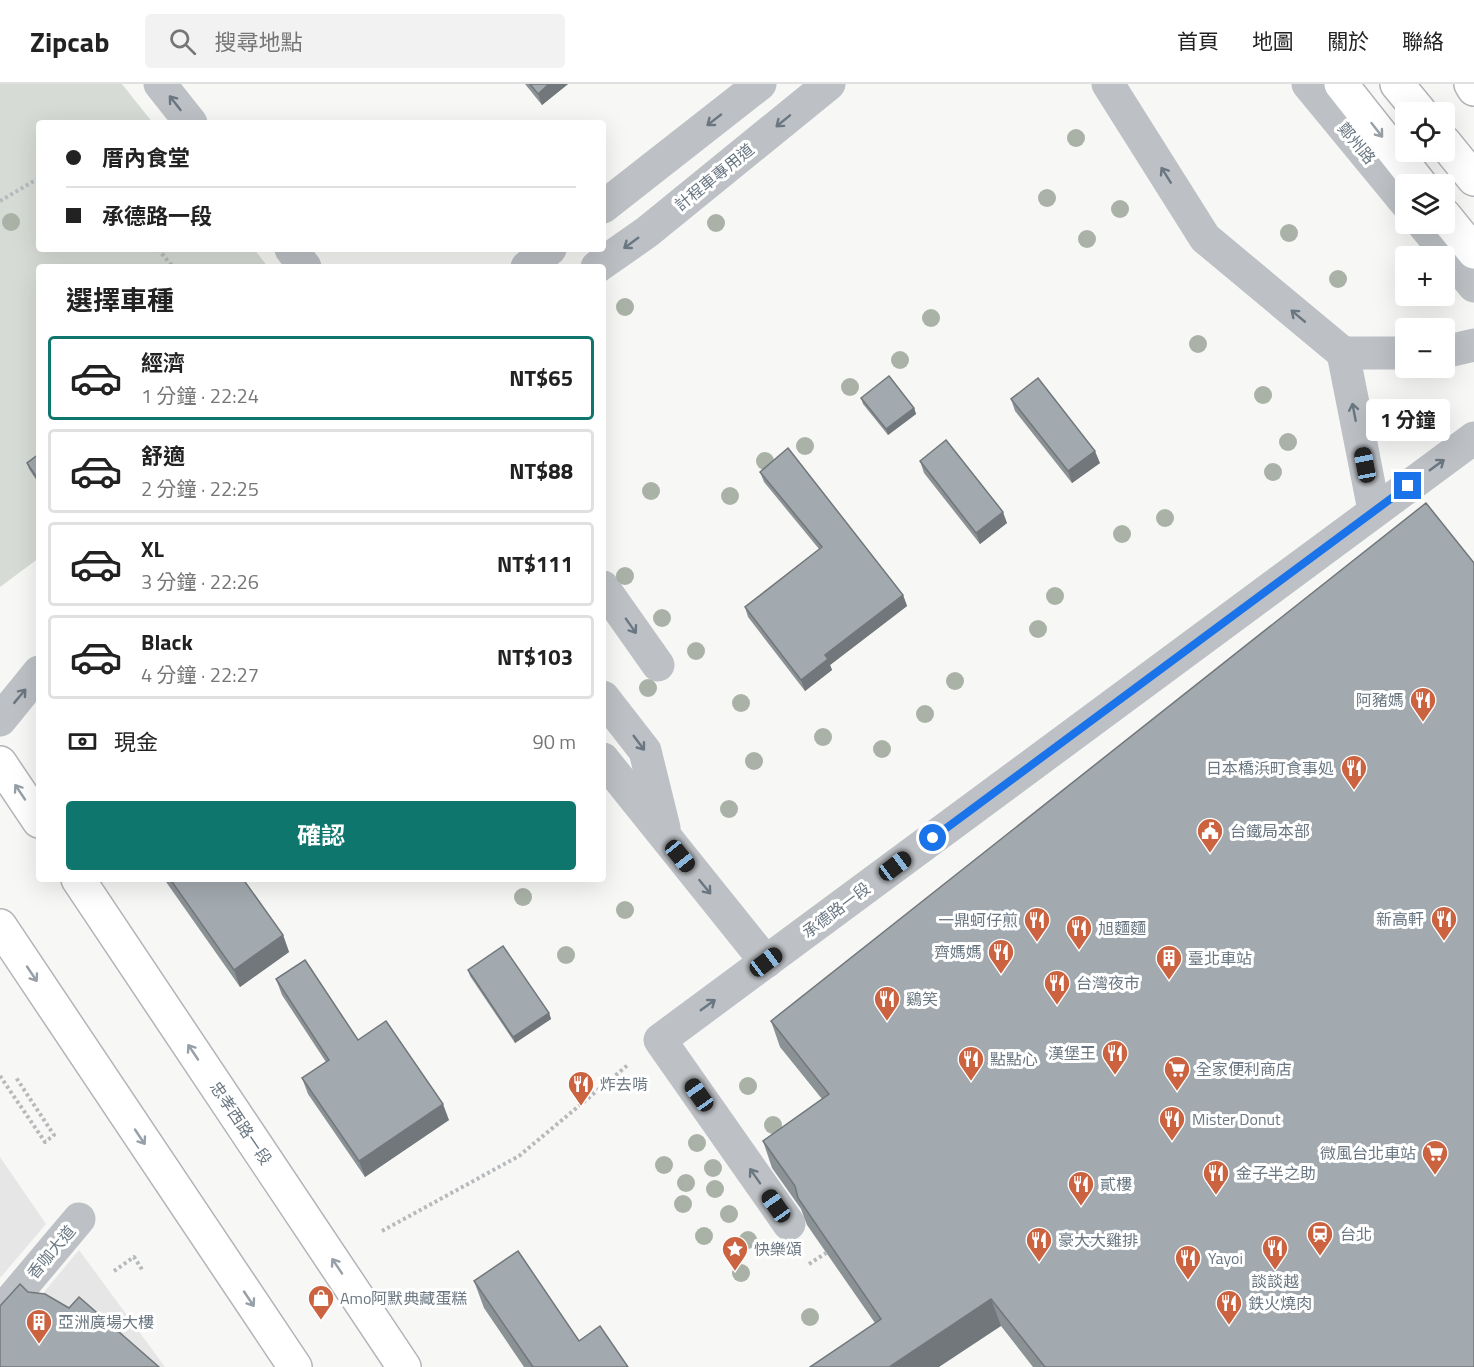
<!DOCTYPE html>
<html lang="zh-TW">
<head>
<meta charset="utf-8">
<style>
  :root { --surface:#fff; --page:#f2f2f2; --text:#222; --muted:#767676; --line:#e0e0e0; --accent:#0f766e }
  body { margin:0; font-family:"Titillium Web","Noto Sans TC",sans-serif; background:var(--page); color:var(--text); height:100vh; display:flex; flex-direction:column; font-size:22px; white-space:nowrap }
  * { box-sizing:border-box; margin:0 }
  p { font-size:20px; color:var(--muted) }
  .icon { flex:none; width:33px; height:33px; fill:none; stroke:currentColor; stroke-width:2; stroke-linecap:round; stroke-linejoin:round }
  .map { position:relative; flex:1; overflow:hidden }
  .drawer { position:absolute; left:36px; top:180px; width:570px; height:618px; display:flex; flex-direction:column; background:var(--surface); border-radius:6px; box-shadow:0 6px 24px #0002 }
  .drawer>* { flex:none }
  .banner { position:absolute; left:36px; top:36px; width:570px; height:132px; border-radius:6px; box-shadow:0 6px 24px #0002; display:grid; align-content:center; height:132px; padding:0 30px; background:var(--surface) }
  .controls { position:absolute; left:1395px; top:18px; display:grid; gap:12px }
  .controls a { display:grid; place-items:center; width:60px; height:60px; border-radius:6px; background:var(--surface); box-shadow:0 6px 24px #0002; font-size:30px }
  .end { position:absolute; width:27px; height:27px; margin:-14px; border:8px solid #1a73e8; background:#fff; box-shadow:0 0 0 3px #fff }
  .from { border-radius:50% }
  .bubble { position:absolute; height:42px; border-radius:6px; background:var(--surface); box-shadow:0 6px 24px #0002; font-size:20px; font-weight:700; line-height:42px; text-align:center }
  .car { position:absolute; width:18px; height:36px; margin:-18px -9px; border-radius:8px; box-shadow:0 0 4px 2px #0007; background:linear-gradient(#222 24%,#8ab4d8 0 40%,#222 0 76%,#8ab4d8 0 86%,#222 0) }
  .banner b { display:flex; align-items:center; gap:21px; height:57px; font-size:22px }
  .banner b+b { border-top:2px solid var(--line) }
  .banner i { width:15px; height:15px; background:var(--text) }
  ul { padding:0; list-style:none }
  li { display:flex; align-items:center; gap:18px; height:84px; margin:0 12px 9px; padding:0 18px; border:3px solid var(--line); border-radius:6px }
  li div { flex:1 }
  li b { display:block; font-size:22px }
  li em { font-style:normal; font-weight:700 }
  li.on { border-color:var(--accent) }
  li>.icon { width:54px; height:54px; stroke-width:1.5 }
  h2 { padding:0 30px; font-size:27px; line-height:72px }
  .pay { display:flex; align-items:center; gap:15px; height:66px; padding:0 30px; font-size:22px }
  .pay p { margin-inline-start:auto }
  .button { display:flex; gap:12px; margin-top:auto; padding:12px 30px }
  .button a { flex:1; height:69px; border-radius:6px; background:var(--accent); color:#fff; font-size:24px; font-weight:700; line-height:69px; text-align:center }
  header { display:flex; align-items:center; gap:36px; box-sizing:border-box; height:84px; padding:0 30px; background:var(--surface); border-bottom:2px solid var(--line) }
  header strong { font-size:28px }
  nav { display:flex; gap:33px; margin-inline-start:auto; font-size:21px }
  .search { width:420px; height:54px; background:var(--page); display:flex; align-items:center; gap:15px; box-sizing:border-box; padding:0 21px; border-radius:6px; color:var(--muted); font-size:22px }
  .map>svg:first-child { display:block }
  .built { fill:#e5e6e5 }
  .park { fill:#d7dbd5 }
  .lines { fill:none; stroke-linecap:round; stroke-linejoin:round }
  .major-casing { stroke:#b1b5b8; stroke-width:36 }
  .highway-casing { stroke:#b1b4b7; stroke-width:36 }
  .path { stroke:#b7babc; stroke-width:4; stroke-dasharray:3 3; stroke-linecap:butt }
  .minor { stroke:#bdc0c4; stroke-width:33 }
  .major { stroke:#fff; stroke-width:33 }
  .highway { stroke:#fff; stroke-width:33 }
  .tree { fill:#aab2a7 }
  .wall { fill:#8b9296 }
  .shaded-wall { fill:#71777a }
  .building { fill:#a2aaaf; stroke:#71777a; stroke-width:1.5 }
  .oneway { stroke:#6a7782 }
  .oneway2 { stroke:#97a0a8 }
  .route { stroke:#1a73e8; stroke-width:8 }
  .labels { text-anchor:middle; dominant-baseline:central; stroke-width:6; stroke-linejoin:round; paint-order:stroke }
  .street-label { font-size:16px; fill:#6a7782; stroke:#fff }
  .poi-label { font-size:16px; fill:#6a7782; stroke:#fff; text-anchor:start }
</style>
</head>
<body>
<header>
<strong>Zipcab</strong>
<div class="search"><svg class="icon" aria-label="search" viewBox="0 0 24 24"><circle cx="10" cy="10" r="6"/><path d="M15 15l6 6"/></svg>搜尋地點</div>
<nav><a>首頁</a><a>地圖</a><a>關於</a><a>聯絡</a></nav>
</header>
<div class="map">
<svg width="1474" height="1283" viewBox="0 0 1474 1283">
  <rect width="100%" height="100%" fill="#f7f7f5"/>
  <g class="built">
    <path d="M0 1073 46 1140 0 1194Z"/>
    <path d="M79 1166 165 1283H0V1261Z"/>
  </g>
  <path class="park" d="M0 0H122L153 39H39V165H254L268 183H39V474L0 503Z"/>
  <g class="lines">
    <g class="major-casing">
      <g id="major">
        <path d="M0 679 39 737"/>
        <path d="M78 795 404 1283"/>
        <path d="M0 842 295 1283"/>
      </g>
    </g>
    <g class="highway-casing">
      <g id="highway">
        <path d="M1341 0 1420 100"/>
        <path d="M1397 0 1420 28"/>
        <path d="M1471 0 1474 5"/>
        <path d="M1444 58 1474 95"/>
        <path d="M1444 131 1474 168"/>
      </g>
    </g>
    <g class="path">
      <path d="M0 117 39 94"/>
      <path d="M158 165 173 183"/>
      <path d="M0 992 45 1058 54 1051 15 992"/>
      <path d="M382 1147 519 1072 629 980"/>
      <path d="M809 1180 826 1169"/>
      <path d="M114 1187 134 1173 143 1187"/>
    </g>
    <g class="minor">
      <path d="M160 0 191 39"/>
      <path d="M1108 0 1205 154 1343 269 1374 426"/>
      <path d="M1308 0 1406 119"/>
      <path d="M603 123 760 0"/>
      <path d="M1423 140 1474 202"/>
      <path d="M291 165 305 183"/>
      <path d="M527 183 550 165"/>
      <path d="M597 183 647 148 829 0"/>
      <path d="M1444 268 1474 261"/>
      <path d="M1343 269H1406"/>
      <path d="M603 503 658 581"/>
      <path d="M603 613 645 667 664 744"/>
      <path d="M0 636 39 588"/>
      <path d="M603 675 766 878"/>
      <path d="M789 1140 660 956 1474 354"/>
      <path d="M0 1229 79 1135"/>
    </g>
    <use href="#major" class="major"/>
    <use href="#highway" class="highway"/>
  </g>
  <g class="tree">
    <circle cx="1076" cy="54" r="9"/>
    <circle cx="1047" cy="114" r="9"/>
    <circle cx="1120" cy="125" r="9"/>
    <circle cx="11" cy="138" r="9"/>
    <circle cx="716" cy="139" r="9"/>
    <circle cx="1289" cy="149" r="9"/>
    <circle cx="1087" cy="155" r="9"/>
    <circle cx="1338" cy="195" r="9"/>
    <circle cx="625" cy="223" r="9"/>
    <circle cx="931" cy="234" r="9"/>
    <circle cx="1198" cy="260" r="9"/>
    <circle cx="900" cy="276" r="9"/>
    <circle cx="850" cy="303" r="9"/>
    <circle cx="1263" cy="311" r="9"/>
    <circle cx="1288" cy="358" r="9"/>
    <circle cx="805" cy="362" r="9"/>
    <circle cx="765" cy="377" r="9"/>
    <circle cx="1273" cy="388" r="9"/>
    <circle cx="651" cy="407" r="9"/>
    <circle cx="730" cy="412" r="9"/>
    <circle cx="1165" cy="434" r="9"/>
    <circle cx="1122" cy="450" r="9"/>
    <circle cx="625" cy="492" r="9"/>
    <circle cx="1055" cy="512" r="9"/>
    <circle cx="662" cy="534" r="9"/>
    <circle cx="1038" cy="545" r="9"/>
    <circle cx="696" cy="567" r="9"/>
    <circle cx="955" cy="597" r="9"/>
    <circle cx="648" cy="604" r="9"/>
    <circle cx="741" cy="619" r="9"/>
    <circle cx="925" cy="630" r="9"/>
    <circle cx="823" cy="653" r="9"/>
    <circle cx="882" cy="665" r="9"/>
    <circle cx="754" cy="677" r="9"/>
    <circle cx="729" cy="725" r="9"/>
    <circle cx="523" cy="813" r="9"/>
    <circle cx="625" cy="826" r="9"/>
    <circle cx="566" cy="871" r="9"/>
    <circle cx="748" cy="1002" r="9"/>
    <circle cx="773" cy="1041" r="9"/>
    <circle cx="697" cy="1059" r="9"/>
    <circle cx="664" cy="1081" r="9"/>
    <circle cx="713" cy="1084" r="9"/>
    <circle cx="686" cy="1099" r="9"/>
    <circle cx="715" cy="1105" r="9"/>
    <circle cx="683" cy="1120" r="9"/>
    <circle cx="729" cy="1130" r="9"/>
    <circle cx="704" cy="1152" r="9"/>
    <circle cx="748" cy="1156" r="9"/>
    <circle cx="741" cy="1189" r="9"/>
    <circle cx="810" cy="1233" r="9"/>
  </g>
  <g class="wall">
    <path d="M525 0H568L542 21Z"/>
    <path d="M861 314 914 324 916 330 888 351 863 320Z"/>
    <path d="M1011 315 1100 379 1072 399 1015 327Z"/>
    <path d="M39 370V400L29 385 27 379Z"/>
    <path d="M920 377 1007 439 980 460 924 389Z"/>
    <path d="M760 388 903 511 907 522 830 581 832 586 805 607 748 533 745 523 819 465 764 398Z"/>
    <path d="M164 795H243L283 851 289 868 240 903Z"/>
    <path d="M468 886 549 929 551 935 515 959 470 892Z"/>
    <path d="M276 895 358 956 449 1036 365 1093 308 1010 302 994 326 978 282 911Z"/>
    <path d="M771 937 1474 1283H1033L1001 1242 875 1239 807 1141 801 1125 772 1084 763 1057 822 1015 780 963Z"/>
    <path d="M474 1197 579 1257 628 1283H524L484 1224Z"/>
  </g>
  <g class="shaded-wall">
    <path d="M549 0H568L542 21 538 10Z"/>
    <path d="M914 324 916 330 888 351 886 345Z"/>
    <path d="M1095 367 1100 379 1072 399 1068 387Z"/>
    <path d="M1003 428 1007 439 980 460 976 449Z"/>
    <path d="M903 511 907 522 830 581 832 586 805 607 801 596 825 571Z"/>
    <path d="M283 851 289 868 240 903 234 886Z"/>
    <path d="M549 929 551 935 515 959 513 953Z"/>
    <path d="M443 1020 449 1036 365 1093 359 1077Z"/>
    <path d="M991 1215 1001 1242 939 1283H889Z"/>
  </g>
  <g class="building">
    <path d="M530 0H549L538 10Z"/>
    <path d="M889 292 914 324 886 345 861 314Z"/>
    <path d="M1038 294 1095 367 1068 387 1011 315Z"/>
    <path d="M946 356 1003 428 976 449 920 377Z"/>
    <path d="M788 364 903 511 825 571 828 575 801 596 745 523 822 463 760 388Z"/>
    <path d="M39 370V397L27 379Z"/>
    <path d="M1426 419 1474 479V1283H1045L991 1215 889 1283H810L881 1235 798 1114 795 1102 763 1057 829 1010 771 937Z"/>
    <path d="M170 795H243L283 851 234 886Z"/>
    <path d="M503 862 549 929 513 953 468 886Z"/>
    <path d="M305 876 358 956 386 937 443 1020 359 1077 302 994 329 976 276 895Z"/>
    <path d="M518 1167 579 1257 600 1242 628 1283H533L474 1197Z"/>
    <path d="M20 1200 28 1208 45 1210 69 1224 79 1213 159 1283H0V1222Z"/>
  </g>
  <defs><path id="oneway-shaft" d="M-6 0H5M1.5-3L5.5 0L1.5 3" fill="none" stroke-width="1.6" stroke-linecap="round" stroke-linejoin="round" transform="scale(1.5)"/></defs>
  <g class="oneway">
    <use href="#oneway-shaft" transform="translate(175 19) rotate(-128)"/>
    <use href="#oneway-shaft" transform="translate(714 36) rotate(142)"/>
    <use href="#oneway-shaft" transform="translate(783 37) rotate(141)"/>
    <use href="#oneway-shaft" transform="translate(1166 91) rotate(-122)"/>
    <use href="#oneway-shaft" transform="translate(631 159) rotate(144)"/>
    <use href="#oneway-shaft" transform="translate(1298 232) rotate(-140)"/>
    <use href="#oneway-shaft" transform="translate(1354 328) rotate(-101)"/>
    <use href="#oneway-shaft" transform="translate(1437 381) rotate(-36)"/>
    <use href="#oneway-shaft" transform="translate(631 542) rotate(55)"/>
    <use href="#oneway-shaft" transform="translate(20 612) rotate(-50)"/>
    <use href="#oneway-shaft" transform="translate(639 659) rotate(53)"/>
    <use href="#oneway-shaft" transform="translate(705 803) rotate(51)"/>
    <use href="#oneway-shaft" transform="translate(708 921) rotate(-36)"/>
    <use href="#oneway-shaft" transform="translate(755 1092) rotate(-125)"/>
  </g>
  <g class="oneway2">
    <use href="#oneway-shaft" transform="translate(1377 46) rotate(52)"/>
    <use href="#oneway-shaft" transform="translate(20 708) rotate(-124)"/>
    <use href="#oneway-shaft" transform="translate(32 890) rotate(56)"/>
    <use href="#oneway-shaft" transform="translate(193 968) rotate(-124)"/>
    <use href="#oneway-shaft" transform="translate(140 1053) rotate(56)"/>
    <use href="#oneway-shaft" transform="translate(337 1182) rotate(-124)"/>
    <use href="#oneway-shaft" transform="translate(249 1215) rotate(56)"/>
  </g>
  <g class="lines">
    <path class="route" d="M933 754 1408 402"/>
  </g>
  <defs>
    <g id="restaurant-pin" transform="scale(1.35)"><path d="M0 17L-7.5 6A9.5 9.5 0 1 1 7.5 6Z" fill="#cc6340" stroke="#fff"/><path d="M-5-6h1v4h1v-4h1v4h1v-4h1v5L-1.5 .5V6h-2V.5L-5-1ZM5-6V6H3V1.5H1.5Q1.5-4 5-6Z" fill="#fff"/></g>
    <g id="civic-pin" transform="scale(1.35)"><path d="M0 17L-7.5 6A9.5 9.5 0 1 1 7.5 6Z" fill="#cc6340" stroke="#fff"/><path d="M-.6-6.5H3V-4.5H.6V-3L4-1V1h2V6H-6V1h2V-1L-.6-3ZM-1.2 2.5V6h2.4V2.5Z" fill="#fff"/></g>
    <g id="building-pin" transform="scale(1.35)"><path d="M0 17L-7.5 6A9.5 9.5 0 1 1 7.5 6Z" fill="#cc6340" stroke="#fff"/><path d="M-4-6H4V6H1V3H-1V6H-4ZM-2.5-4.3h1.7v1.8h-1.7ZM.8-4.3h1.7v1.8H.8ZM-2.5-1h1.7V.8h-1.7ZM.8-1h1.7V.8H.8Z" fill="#fff"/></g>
    <g id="supermarket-pin" transform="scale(1.35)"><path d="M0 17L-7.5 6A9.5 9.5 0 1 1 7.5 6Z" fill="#cc6340" stroke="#fff"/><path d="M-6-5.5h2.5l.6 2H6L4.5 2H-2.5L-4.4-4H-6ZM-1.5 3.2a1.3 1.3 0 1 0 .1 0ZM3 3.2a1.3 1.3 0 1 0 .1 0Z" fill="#fff"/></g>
    <g id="station-pin" transform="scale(1.35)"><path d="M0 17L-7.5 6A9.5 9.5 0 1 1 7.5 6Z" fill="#cc6340" stroke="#fff"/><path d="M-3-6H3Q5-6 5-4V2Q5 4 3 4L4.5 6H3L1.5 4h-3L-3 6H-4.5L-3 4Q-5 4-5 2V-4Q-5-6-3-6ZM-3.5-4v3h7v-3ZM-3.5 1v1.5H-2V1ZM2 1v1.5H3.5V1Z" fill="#fff"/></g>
    <g id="sight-pin" transform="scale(1.35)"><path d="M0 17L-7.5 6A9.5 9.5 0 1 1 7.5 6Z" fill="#cc6340" stroke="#fff"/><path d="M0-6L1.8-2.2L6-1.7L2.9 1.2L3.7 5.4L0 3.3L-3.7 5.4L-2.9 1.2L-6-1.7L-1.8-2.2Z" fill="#fff"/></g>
    <g id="shop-pin" transform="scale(1.35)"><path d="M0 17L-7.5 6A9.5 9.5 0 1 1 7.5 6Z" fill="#cc6340" stroke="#fff"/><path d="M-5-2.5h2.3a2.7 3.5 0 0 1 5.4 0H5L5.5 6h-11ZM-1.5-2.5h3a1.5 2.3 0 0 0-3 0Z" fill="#fff"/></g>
  </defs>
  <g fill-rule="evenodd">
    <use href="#restaurant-pin" x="1423" y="616"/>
    <use href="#restaurant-pin" x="1354" y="684"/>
    <use href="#civic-pin" x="1210" y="747"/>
    <use href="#restaurant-pin" x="1444" y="835"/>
    <use href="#restaurant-pin" x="1037" y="836"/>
    <use href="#restaurant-pin" x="1079" y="844"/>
    <use href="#restaurant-pin" x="1001" y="868"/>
    <use href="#building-pin" x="1169" y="874"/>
    <use href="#restaurant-pin" x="1057" y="899"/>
    <use href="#restaurant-pin" x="887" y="915"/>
    <use href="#restaurant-pin" x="1115" y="969"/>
    <use href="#restaurant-pin" x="971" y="975"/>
    <use href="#supermarket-pin" x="1177" y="985"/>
    <use href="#restaurant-pin" x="581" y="1000"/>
    <use href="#restaurant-pin" x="1172" y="1035"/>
    <use href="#supermarket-pin" x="1435" y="1069"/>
    <use href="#restaurant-pin" x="1216" y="1089"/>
    <use href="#restaurant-pin" x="1081" y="1100"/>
    <use href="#station-pin" x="1320" y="1150"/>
    <use href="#restaurant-pin" x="1039" y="1156"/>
    <use href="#restaurant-pin" x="1275" y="1164"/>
    <use href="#sight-pin" x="735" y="1165"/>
    <use href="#restaurant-pin" x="1188" y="1174"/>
    <use href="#shop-pin" x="321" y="1214"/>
    <use href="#restaurant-pin" x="1229" y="1219"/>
    <use href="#building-pin" x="39" y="1238"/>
  </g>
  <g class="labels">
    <g class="street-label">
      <text transform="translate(1357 59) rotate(50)">鄭州路</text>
      <text transform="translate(714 93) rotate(-39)">計程車專用道</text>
      <text transform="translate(836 826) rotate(-37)">承德路一段</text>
      <text transform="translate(241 1039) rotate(56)">忠孝西路一段</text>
      <text transform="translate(51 1168) rotate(-50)">香咖大道</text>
    </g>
    <g class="poi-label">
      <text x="1404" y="616" text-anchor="end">阿豬媽</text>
      <text x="1334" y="684" text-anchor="end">日本橋浜町食事処</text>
      <text x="1230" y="747">台鐵局本部</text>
      <text x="1424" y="835" text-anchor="end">新高軒</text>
      <text x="1018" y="836" text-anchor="end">一鼎蚵仔煎</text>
      <text x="1098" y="844">旭麵麵</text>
      <text x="982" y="868" text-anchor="end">齊媽媽</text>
      <text x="1188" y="874">臺北車站</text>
      <text x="1076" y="899">台灣夜市</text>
      <text x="906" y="915">鷄笑</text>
      <text x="1096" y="969" text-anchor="end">漢堡王</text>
      <text x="990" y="975">點點心</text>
      <text x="1196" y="985">全家便利商店</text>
      <text x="600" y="1000">炸去啃</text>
      <text x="1192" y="1035">Mister Donut</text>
      <text x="1416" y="1069" text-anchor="end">微風台北車站</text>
      <text x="1236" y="1089">金子半之助</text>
      <text x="1100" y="1100">貳樓</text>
      <text x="1340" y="1150">台北</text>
      <text x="1058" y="1156">豪大大雞排</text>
      <text x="754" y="1165">快樂頌</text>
      <text x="1208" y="1174">Yayoi</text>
      <text x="1275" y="1197" text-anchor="middle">談談越</text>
      <text x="340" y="1214">Amo阿默典藏蛋糕</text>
      <text x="1248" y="1219">鉄火燒肉</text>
      <text x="58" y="1238">亞洲廣場大樓</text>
    </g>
  </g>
</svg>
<div class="controls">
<a><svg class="icon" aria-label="locate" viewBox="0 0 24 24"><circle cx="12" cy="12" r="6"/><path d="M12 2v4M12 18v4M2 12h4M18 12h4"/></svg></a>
<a><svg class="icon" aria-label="layers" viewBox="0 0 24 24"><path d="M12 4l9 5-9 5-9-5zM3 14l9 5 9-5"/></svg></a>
<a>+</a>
<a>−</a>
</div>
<i class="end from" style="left:933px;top:754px"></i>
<i class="end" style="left:1408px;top:402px"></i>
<div class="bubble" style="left:1366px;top:315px;width:84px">1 分鐘</div>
<i class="car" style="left:1365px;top:381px;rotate:349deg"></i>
<i class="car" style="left:680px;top:772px;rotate:141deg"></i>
<i class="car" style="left:895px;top:782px;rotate:53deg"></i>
<i class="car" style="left:766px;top:878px;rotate:53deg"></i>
<i class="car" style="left:699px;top:1011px;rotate:325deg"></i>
<i class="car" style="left:776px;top:1122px;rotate:325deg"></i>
<div class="banner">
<b><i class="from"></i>厝內食堂</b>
<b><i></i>承德路一段</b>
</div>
<section class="drawer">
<h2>選擇車種</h2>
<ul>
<li class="on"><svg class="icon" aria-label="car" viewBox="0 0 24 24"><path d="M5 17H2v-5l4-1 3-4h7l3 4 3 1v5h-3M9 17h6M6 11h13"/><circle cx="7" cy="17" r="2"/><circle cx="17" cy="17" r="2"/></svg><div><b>經濟</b><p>1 分鐘 · 22:24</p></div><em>NT$65</em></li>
<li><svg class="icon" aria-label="car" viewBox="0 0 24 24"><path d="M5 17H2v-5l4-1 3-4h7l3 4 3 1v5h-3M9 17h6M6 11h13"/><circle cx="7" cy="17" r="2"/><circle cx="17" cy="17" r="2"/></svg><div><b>舒適</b><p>2 分鐘 · 22:25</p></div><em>NT$88</em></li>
<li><svg class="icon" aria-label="car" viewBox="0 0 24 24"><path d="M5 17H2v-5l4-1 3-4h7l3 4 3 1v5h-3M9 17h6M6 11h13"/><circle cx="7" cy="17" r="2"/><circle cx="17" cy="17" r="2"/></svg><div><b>XL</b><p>3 分鐘 · 22:26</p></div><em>NT$111</em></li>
<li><svg class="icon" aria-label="car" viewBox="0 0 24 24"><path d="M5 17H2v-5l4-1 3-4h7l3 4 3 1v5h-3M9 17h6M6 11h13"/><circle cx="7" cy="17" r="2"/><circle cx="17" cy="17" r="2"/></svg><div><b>Black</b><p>4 分鐘 · 22:27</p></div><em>NT$103</em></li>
</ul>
<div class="pay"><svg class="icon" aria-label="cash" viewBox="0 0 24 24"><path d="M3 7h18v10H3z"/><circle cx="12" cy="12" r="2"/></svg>現金<p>90 m</p></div>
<div class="button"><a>確認</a></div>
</section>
</div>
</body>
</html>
